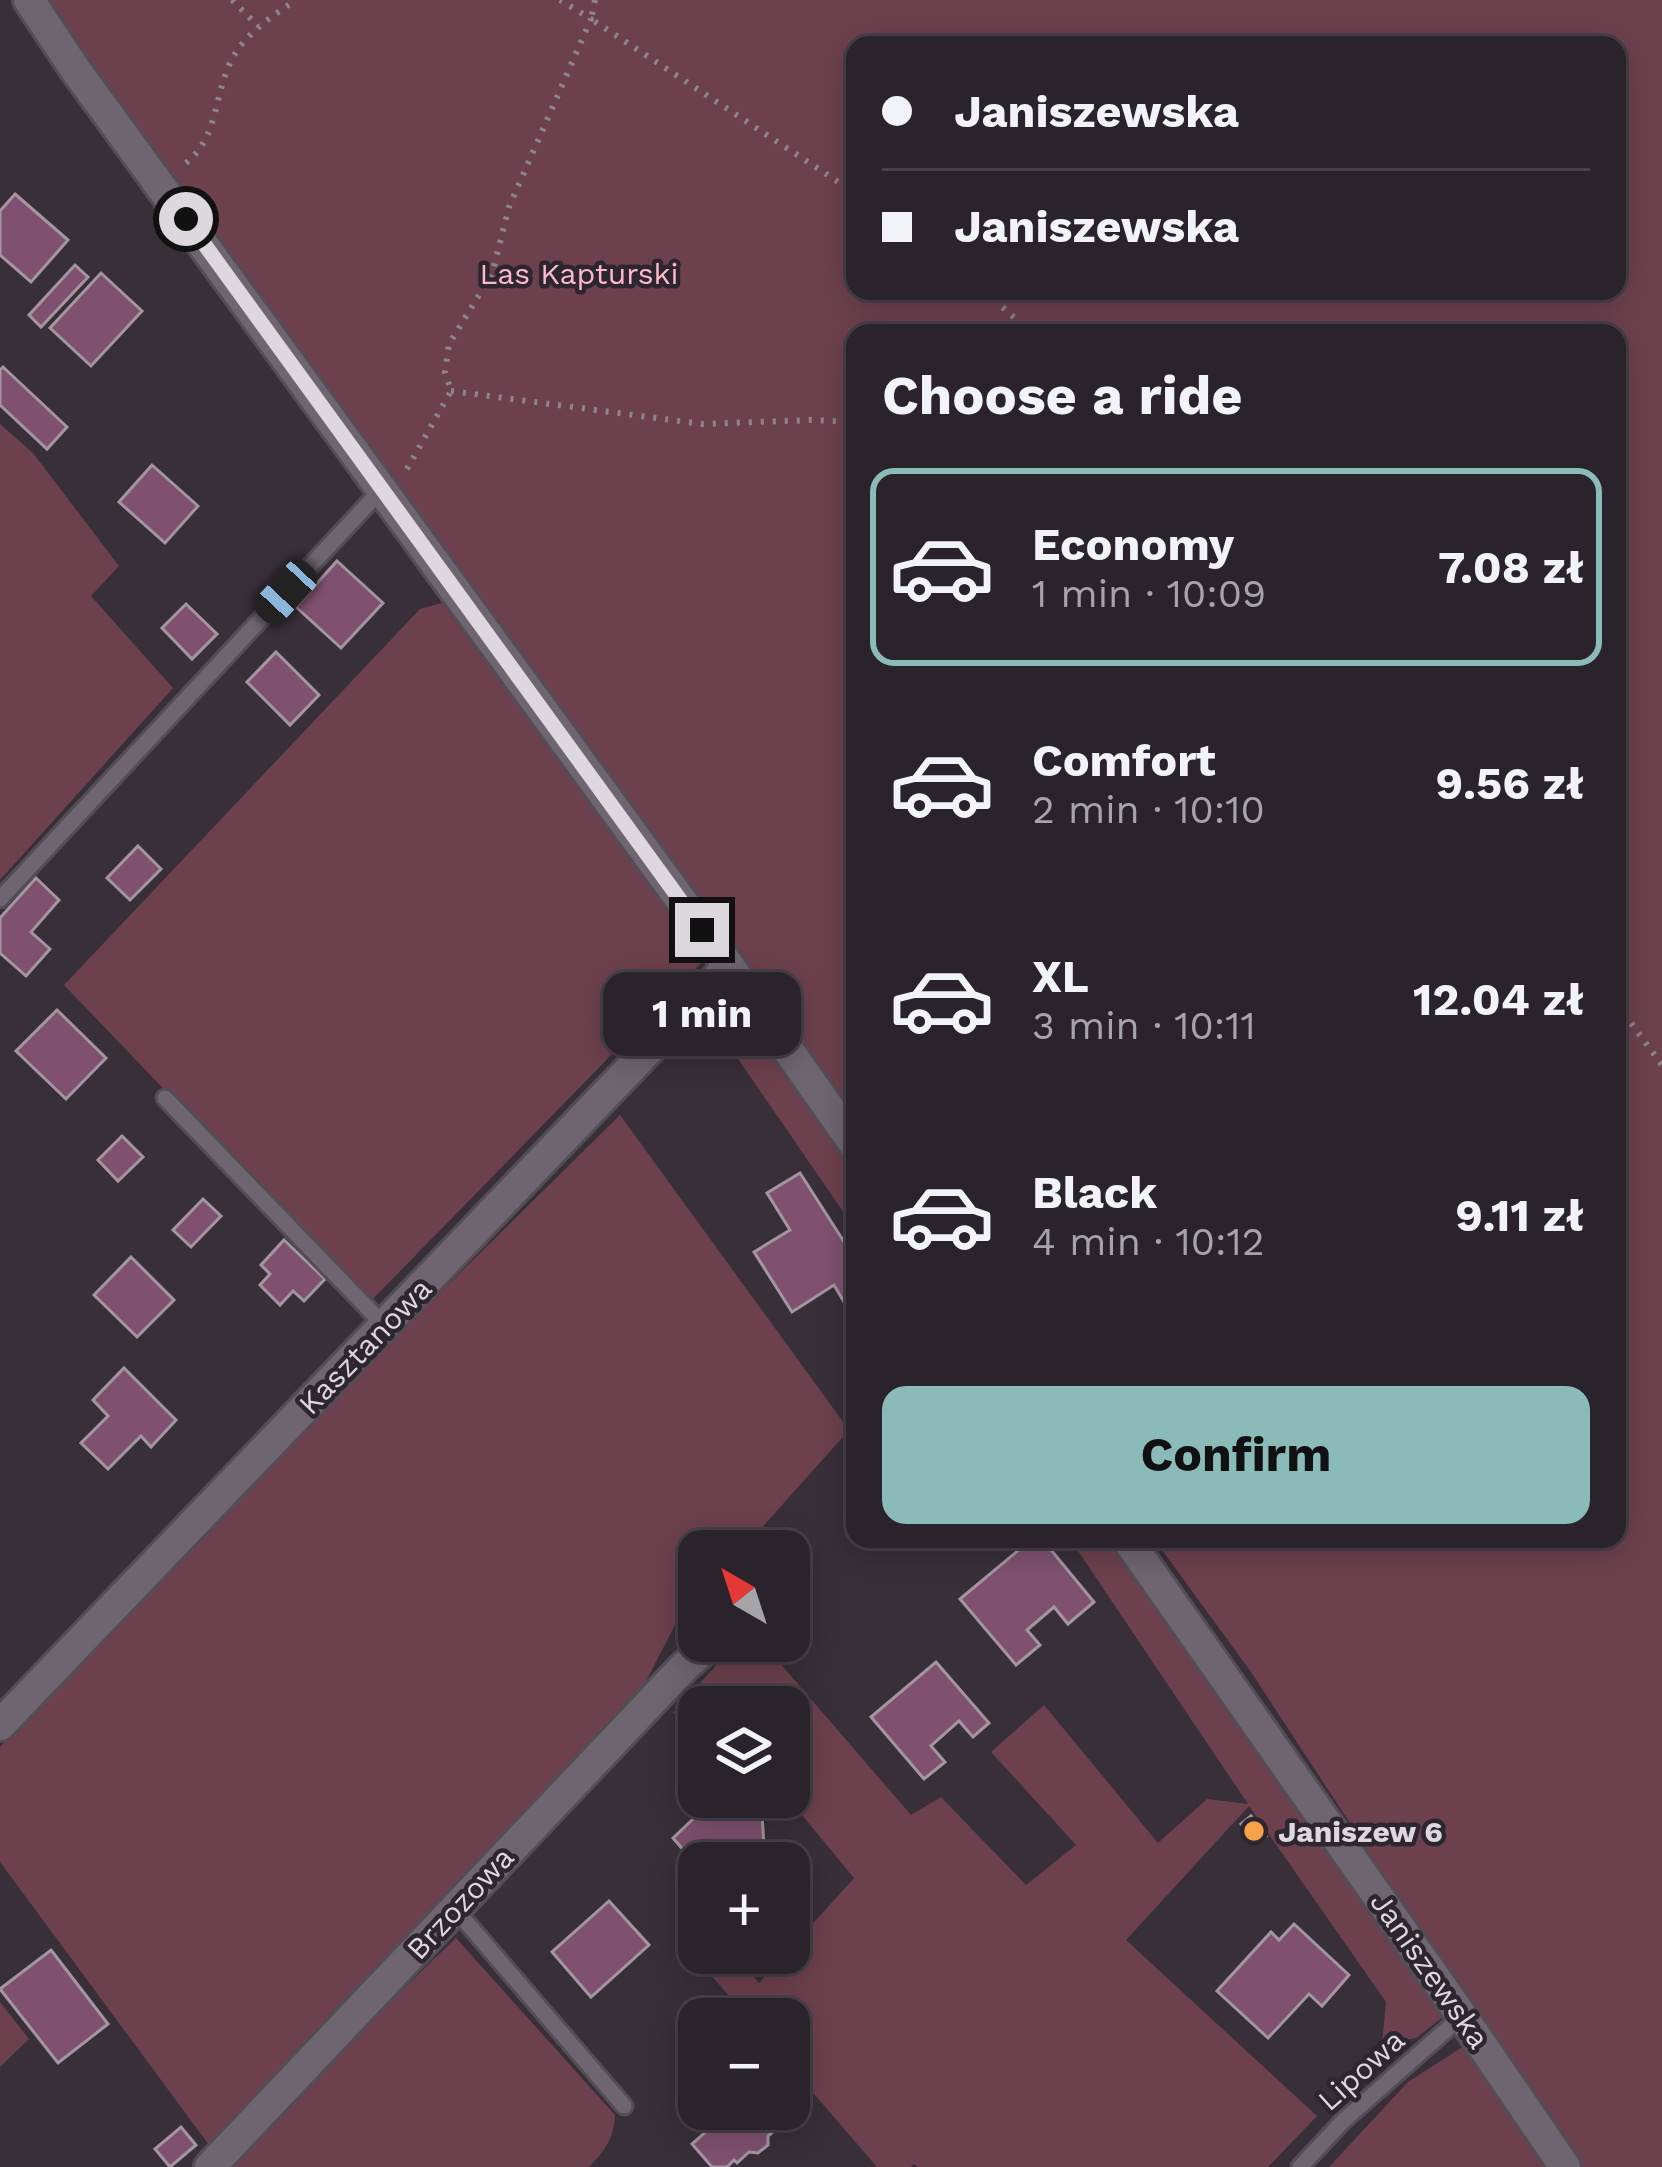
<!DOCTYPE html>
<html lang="en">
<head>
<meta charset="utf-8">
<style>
  :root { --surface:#2a232b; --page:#322b33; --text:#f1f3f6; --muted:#a5a4a9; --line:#464047; --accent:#8bbbb9 }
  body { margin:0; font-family:"Work Sans",sans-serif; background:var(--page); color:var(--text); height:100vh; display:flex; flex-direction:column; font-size:45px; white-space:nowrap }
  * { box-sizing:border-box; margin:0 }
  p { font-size:39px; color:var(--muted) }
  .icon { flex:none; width:66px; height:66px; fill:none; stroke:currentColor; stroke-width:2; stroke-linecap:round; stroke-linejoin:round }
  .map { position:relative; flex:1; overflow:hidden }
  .details { position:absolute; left:846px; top:324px; width:780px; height:1224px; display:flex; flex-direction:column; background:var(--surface); border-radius:24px; box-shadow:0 6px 30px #0003,0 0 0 3px var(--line) }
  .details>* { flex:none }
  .top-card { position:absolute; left:846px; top:36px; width:780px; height:264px; border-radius:24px; box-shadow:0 6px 30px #0003,0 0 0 3px var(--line); display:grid; align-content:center; height:264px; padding:0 36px; background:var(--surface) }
  .needle { width:78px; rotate:321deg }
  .tools { position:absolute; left:678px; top:1530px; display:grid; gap:24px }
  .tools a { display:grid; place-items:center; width:132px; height:132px; border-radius:24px; background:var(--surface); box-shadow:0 6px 30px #0003,0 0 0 3px var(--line); font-size:60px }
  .end { position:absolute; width:54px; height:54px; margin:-27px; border:15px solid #ddd8de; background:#111; box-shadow:0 0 0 6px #111 }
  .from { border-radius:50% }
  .bubble { position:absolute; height:84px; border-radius:24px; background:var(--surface); box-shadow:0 6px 30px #0003,0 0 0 3px var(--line); font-size:39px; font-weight:700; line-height:84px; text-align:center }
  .car { position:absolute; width:36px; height:72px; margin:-36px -18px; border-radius:15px; box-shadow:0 0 9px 3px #0007; background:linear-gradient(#222 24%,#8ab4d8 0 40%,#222 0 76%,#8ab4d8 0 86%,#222 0) }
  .top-card b { display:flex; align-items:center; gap:42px; height:114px; font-size:45px }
  .top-card b+b { border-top:3px solid var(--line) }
  .top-card i { width:30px; height:30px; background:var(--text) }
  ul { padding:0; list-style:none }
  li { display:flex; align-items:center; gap:36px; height:198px; margin:0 24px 18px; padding:0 12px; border:6px solid transparent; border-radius:24px }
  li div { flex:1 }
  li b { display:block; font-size:45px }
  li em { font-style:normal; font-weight:700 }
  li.on { border-color:var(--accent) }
  li>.icon { width:108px; height:108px; stroke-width:1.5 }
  h2 { padding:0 36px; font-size:54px; line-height:144px }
  .action { display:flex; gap:24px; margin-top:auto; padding:24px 36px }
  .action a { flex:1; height:138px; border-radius:24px; background:var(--accent); color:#111; font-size:48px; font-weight:700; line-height:138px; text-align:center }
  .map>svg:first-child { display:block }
  .green { fill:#6c414d; fill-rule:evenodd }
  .building { fill:#7f516f; stroke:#a4969e; stroke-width:3 }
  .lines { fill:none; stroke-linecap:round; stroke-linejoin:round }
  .service-casing { stroke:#544d56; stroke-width:21 }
  .minor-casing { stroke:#544d56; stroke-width:36 }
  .path { stroke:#8c858d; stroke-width:6; stroke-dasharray:3 9; stroke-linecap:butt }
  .service { stroke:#6e6571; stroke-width:15 }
  .minor { stroke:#6e6571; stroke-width:30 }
  .route { stroke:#ddd8de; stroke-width:15 }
  .poi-dot { fill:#f7a149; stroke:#2d262f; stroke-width:4.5 }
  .labels { text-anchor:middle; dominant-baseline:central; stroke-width:9; stroke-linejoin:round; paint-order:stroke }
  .park-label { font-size:30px; fill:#feb9cb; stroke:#2d262f }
  .street-label { font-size:30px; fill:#ddd8de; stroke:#2d262f }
  .poi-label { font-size:30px; font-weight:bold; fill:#ddd8de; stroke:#2d262f; text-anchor:start }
</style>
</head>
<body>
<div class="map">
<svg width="1662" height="2167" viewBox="0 0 1662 2167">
  <rect width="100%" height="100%" fill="#382f39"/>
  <g class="green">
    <path d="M42 0H1662V2167H1575L1251 1672 1154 1539H1617V333H855V1125ZM855 45H1617V291H855Z"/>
    <path d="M0 424 33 453 119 566 91 596 173 688 0 880Z"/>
    <path d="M442 603 705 959 369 1303 64 985 420 609Z"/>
    <path d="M732 997 756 1018 855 1163V1229L701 1005Z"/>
    <path d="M620 1115 849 1430 741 1551H699V1597L675 1625 643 1687 348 2008 209 2145 0 1862V1747L321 1410Z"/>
    <path d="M1070 1539H1117L1448 2013 1416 2038 1382 2044 1386 2002 1249 1806 1126 1940 1317 2116 1268 2167H918L914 2164 911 2167H877L789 2065V2019H749L689 1950 699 1936V1953H732L759 1983 854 1878 787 1797 789 1707H699V1723L673 1713 738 1641H761L911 1815 941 1797 1026 1885 1076 1845 991 1752 1044 1705 1158 1843 1207 1799 1248 1804Z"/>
    <path d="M456 1938 615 2115C614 2138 605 2151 589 2167H234C307 2090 378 2011 456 1938Z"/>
    <path d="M0 2002 29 2039 0 2067Z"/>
    <path d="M1467 2044 1550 2167H1329L1408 2082Z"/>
  </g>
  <g class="building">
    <path d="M15 194 68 240 31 282 0 255V211Z"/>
    <path d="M75 265 88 277 41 327 29 315Z"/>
    <path d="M101 273 142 311 91 366 50 328Z"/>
    <path d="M3 367 67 427 47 449 0 405V370Z"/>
    <path d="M152 465 198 506 165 543 119 502Z"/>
    <path d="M337 561 383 603 341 648 296 607Z"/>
    <path d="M186 604 217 634 192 659 162 628Z"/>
    <path d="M276 652 319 695 290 725 247 682Z"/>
    <path d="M138 846 161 869 130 900 107 878Z"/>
    <path d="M36 878 59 900 31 932 50 949 26 976 0 953V918Z"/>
    <path d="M57 1010 106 1058 66 1099 16 1051Z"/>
    <path d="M122 1136 143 1157 118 1181 98 1160Z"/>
    <path d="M800 1173 855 1259V1295L844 1302 834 1285 792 1312 754 1252 790 1230 767 1193Z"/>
    <path d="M203 1199 221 1216 191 1247 173 1230Z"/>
    <path d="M284 1240 325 1279 304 1301 293 1291 280 1305 260 1285 270 1274 261 1265Z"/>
    <path d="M131 1257 174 1300 137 1337 94 1295Z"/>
    <path d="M124 1368 176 1420 151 1447 141 1436 108 1469 81 1443 108 1416 93 1400Z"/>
    <path d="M1032 1539H1042L1094 1602 1068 1624 1054 1607 1027 1630 1040 1645 1016 1665 960 1599Z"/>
    <path d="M936 1662 989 1723 973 1737 959 1721 931 1746 945 1762 924 1779 871 1717Z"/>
    <path d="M713 1797H761L765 1863H699V1868L673 1838 713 1800Z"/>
    <path d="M1251 1816 1266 1836 1255 1843 1241 1824Z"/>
    <path d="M609 1901 649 1945 591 1997 552 1952Z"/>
    <path d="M1294 1924 1349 1975 1322 2006 1309 1994 1268 2038 1217 1991 1271 1932 1279 1940Z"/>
    <path d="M51 1950 108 2024 58 2063 0 1989Z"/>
    <path d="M725 2109H768L781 2125 768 2136V2145L758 2153 749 2152 737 2163 734 2160 727 2167H712L692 2144 708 2130 705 2127Z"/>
    <path d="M181 2127 196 2145 170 2167 155 2149Z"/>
  </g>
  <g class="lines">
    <g class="service-casing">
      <g id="service">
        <path d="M0 899 381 490"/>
        <path d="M165 1098 385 1326"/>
        <path d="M455 1909 624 2106"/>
        <path d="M1300 2167 1343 2121 1462 2016"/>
      </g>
    </g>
    <g class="minor-casing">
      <g id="minor">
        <path d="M29 0 75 69 729 966 855 1145"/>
        <path d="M1127 1539 1462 2016 1565 2167"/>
        <path d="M0 1725 729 966"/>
        <path d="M210 2167 684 1667 713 1641"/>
      </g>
    </g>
    <g class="path">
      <path d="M232 0 258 26"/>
      <path d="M595 0 591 19 855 193"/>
      <path d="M186 163C219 137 214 93 232 59 247 32 272 16 296 0"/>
      <path d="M985 291 1031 333"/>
      <path d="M451 391 702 424 810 420 855 422"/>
      <path d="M407 469 451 391 445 372 449 344 492 274 509 207 591 19 560 0"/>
      <path d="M1617 1004 1662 1065"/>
    </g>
    <use href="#service" class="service"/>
    <use href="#minor" class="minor"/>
  </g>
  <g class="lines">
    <path class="route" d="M186 219 702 930"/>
  </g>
  <circle class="poi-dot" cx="1254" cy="1831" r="12"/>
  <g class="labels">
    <g class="park-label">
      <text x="579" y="273">Las Kapturski</text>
    </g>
    <g class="street-label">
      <text transform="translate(365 1346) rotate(-46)">Kasztanowa</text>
      <text transform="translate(460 1903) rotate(-47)">Brzozowa</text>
      <text transform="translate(1430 1970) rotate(55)">Janiszewska</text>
      <text transform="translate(1361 2070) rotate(-42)">Lipowa</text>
    </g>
    <g class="poi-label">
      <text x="1278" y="1831">Janiszew 6</text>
    </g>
  </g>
</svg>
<div class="tools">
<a><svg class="needle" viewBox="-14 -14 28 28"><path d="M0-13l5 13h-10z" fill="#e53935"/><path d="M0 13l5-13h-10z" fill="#a5a4a9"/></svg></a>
<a><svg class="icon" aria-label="layers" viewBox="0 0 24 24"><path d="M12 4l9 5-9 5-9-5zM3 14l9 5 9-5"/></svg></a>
<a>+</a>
<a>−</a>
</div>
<i class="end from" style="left:186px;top:219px"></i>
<i class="end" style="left:702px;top:930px"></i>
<div class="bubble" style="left:603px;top:972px;width:198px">1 min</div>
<i class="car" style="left:286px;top:592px;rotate:223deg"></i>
<div class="top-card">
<b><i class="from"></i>Janiszewska</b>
<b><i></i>Janiszewska</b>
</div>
<section class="details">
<h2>Choose a ride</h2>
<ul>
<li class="on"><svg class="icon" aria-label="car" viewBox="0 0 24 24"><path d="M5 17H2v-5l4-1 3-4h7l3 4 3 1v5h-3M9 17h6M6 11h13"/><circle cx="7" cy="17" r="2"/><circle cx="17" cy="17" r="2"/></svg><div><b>Economy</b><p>1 min · 10:09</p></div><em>7.08 zł</em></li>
<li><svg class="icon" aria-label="car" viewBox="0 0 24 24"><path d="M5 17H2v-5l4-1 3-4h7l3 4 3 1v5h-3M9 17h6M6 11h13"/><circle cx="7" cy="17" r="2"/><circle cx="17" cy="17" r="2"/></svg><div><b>Comfort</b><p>2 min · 10:10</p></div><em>9.56 zł</em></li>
<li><svg class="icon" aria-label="car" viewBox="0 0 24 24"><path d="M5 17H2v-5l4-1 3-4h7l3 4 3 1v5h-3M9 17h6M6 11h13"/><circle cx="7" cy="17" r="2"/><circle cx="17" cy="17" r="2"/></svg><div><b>XL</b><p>3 min · 10:11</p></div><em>12.04 zł</em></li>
<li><svg class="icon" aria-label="car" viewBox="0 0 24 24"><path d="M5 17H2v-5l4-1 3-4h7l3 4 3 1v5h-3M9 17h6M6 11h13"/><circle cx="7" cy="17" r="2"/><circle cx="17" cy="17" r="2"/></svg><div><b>Black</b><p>4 min · 10:12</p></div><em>9.11 zł</em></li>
</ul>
<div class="action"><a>Confirm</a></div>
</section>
</div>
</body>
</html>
